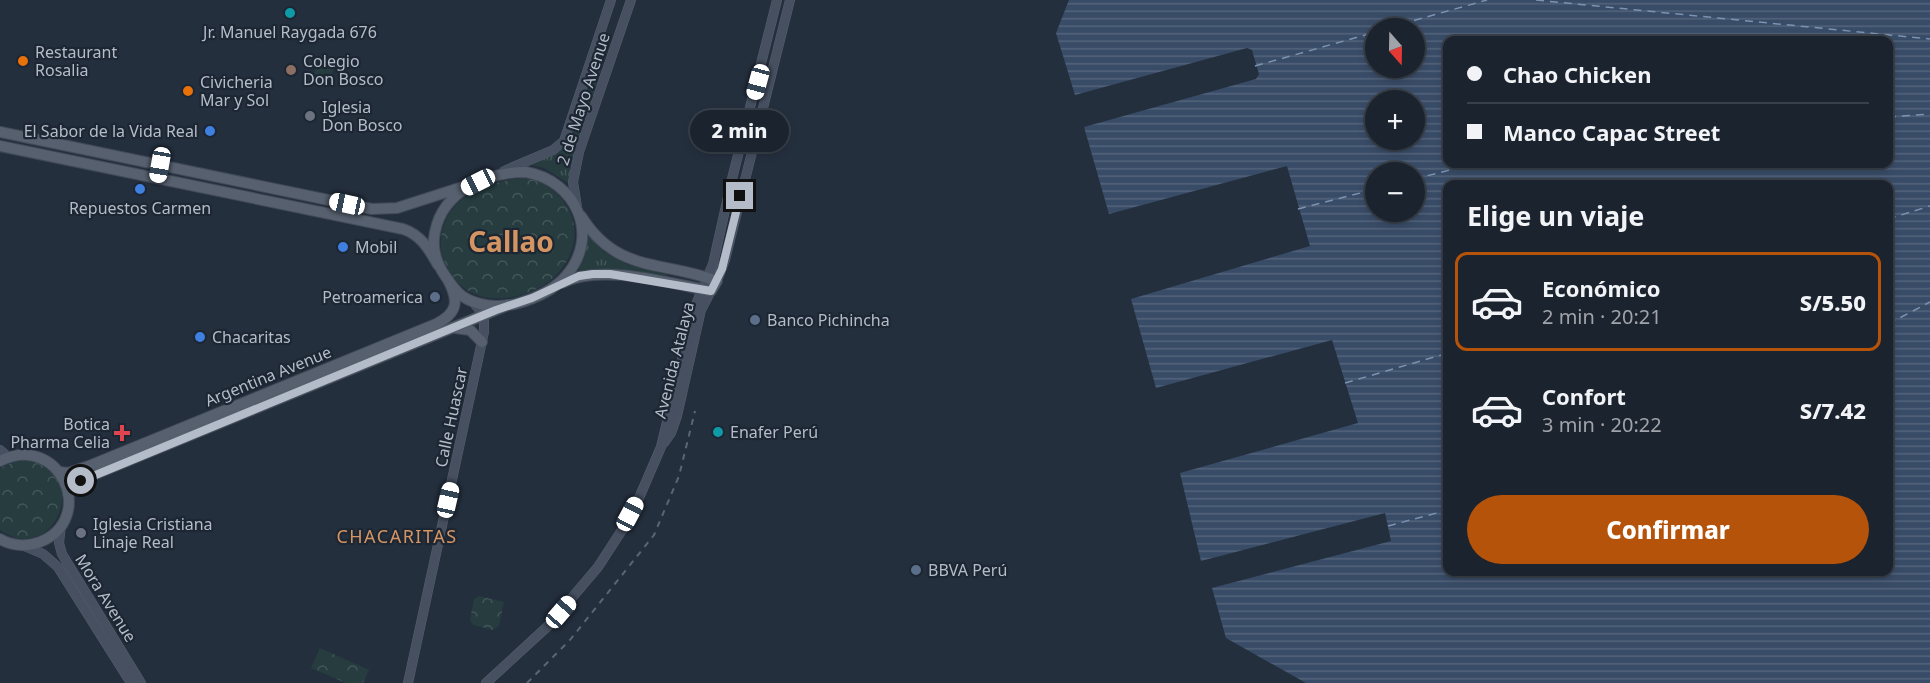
<!DOCTYPE html>
<html lang="es">
<head>
<meta charset="utf-8">
<style>
  :root { --surface:#1b232e; --page:#242b36; --text:#f1f3f6; --muted:#a0a4aa; --line:#39404a; --accent:#b45309 }
  body { margin:0; font-family:"Noto Sans",sans-serif; background:var(--page); color:var(--text); height:100vh; display:flex; flex-direction:column; font-size:22px; white-space:nowrap }
  * { box-sizing:border-box; margin:0 }
  p { font-size:20px; color:var(--muted) }
  .icon { flex:none; width:33px; height:33px; fill:none; stroke:currentColor; stroke-width:2; stroke-linecap:round; stroke-linejoin:round }
  .map { position:relative; flex:1; overflow:hidden }
  .sheet { position:absolute; left:1443px; top:180px; width:450px; height:396px; display:flex; flex-direction:column; background:var(--surface); border-radius:12px; box-shadow:0 3px 9px #0003,0 0 0 2px var(--line) }
  .sheet>* { flex:none }
  .top-card { position:absolute; left:1443px; top:36px; width:450px; height:132px; border-radius:12px; box-shadow:0 3px 9px #0003,0 0 0 2px var(--line); display:grid; align-content:center; height:132px; padding:0 24px; background:var(--surface) }
  .needle { width:39px; rotate:160deg }
  .fabs { position:absolute; left:1365px; top:18px; display:grid; gap:12px }
  .fabs a { display:grid; place-items:center; width:60px; height:60px; border-radius:50%; background:var(--surface); box-shadow:0 3px 9px #0003,0 0 0 2px var(--line); font-size:30px }
  .end { position:absolute; width:27px; height:27px; margin:-14px; border:8px solid #b4bcc9; background:#111; box-shadow:0 0 0 3px #111 }
  .from { border-radius:50% }
  .bubble { position:absolute; height:42px; border-radius:21px; background:var(--surface); box-shadow:0 3px 9px #0003,0 0 0 2px var(--line); font-size:20px; font-weight:800; line-height:42px; text-align:center }
  .car { position:absolute; width:18px; height:36px; margin:-18px -9px; border-radius:8px; box-shadow:0 0 4px 2px #0007; background:linear-gradient(#fff 24%,#345 0 40%,#fff 0 76%,#345 0 86%,#fff 0) }
  .top-card b { display:flex; align-items:center; gap:21px; height:57px; font-size:22px }
  .top-card b+b { border-top:2px solid var(--line) }
  .top-card i { width:15px; height:15px; background:var(--text) }
  ul { padding:0; list-style:none }
  li { display:flex; align-items:center; gap:18px; height:99px; margin:0 12px 9px; padding:0 12px; border:3px solid transparent; border-radius:12px }
  li div { flex:1 }
  li b { display:block; font-size:22px }
  li em { font-style:normal; font-weight:800 }
  li.on { border-color:var(--accent) }
  li>.icon { width:54px; height:54px; stroke-width:1.5 }
  h2 { padding:0 24px; font-size:27px; line-height:72px }
  .cta { display:flex; gap:12px; margin-top:auto; padding:12px 24px }
  .cta a { flex:1; height:69px; border-radius:36px; background:var(--accent); color:#fff; font-size:24px; font-weight:800; line-height:69px; text-align:center }
  .map>svg:first-child { display:block }
  .grass { fill:url(#grass-tufts) }
  .park { fill:url(#park-crowns) }
  .pitch { fill:#263c3f }
  .water { fill:url(#water-rules); fill-rule:evenodd }
  .lines { fill:none; stroke-linecap:round; stroke-linejoin:round }
  .ferry { stroke:#7c92b1; stroke-width:1.5; stroke-dasharray:8 6; stroke-linecap:butt }
  .secondary-casing { stroke:#565f6c; stroke-width:10 }
  .primary-casing { stroke:#414a57; stroke-width:12 }
  .secondary { stroke:#465061; stroke-width:9 }
  .primary { stroke:#56606e; stroke-width:10 }
  .rail { stroke:#5a6575; stroke-width:2; stroke-dasharray:6 6; stroke-linecap:butt }
  .route { stroke:#b4bcc9; stroke-width:8 }
  .culture-dot { fill:#0f9aa8; stroke:#1d2633; stroke-width:2 }
  .food-dot { fill:#e8710a; stroke:#1d2633; stroke-width:2 }
  .education-dot { fill:#8d6e63; stroke:#1d2633; stroke-width:2 }
  .worship-dot { fill:#6b7280; stroke:#1d2633; stroke-width:2 }
  .shop-dot { fill:#3f7fe0; stroke:#1d2633; stroke-width:2 }
  .service-dot { fill:#5c6f8a; stroke:#1d2633; stroke-width:2 }
  .health-dot { fill:#e0444e; stroke:#1d2633; stroke-width:2 }
  .labels { text-anchor:middle; dominant-baseline:central; stroke-width:4.5; stroke-linejoin:round; paint-order:stroke }
  .poi-label { font-size:16px; fill:#b4bcc9; stroke:#1d2633; text-anchor:start }
  .street-label { font-size:16px; fill:#b4bcc9; stroke:#1d2633 }
  .neighbourhood-label { font-size:18px; letter-spacing:1.5px; fill:#d59563; stroke:#1d2633 }
  .town-label { font-size:28px; font-weight:bold; fill:#d59563; stroke:#1d2633 }
</style>
</head>
<body>
<div class="map">
<svg width="1930" height="683" viewBox="0 0 1930 683">
  <defs>
    <pattern id="grass-tufts" width="24" height="20" patternUnits="userSpaceOnUse" patternTransform="scale(1.5)"><rect width="24" height="20" fill="#263c3f"/><path d="M3 7l-1-3M5 7V3M7 7l1-3M15 17l-1-3M17 17v-4M19 17l1-3" fill="none" stroke="#435659"/></pattern>
    <pattern id="park-crowns" width="20" height="18" patternUnits="userSpaceOnUse" patternTransform="scale(1.5)"><rect width="20" height="18" fill="#263c3f"/><path d="M2 6a3 3 0 1 1 6 0M12 15a3 3 0 1 1 6 0" fill="none" stroke="#435659"/></pattern>
    <pattern id="water-rules" width="6" height="5" patternUnits="userSpaceOnUse" patternTransform="scale(1.5)"><rect width="6" height="5" fill="#394c67"/><path d="M0 2.5h6" fill="none" stroke="#53647b"/></pattern>
  </defs>
  <rect width="100%" height="100%" fill="#242f3e"/>
  <g class="grass">
    <path d="M602 39 606 40 609 45 576 147 570 170 568 183 544 168 527 164 556 153 567 144 599 42Z"/>
    <path d="M587 233 603 251 629 265 668 271 666 278 619 269 578 271 587 245Z"/>
  </g>
  <g class="park">
    <path d="M530 178C572 192 590 236 559 272 534 300 478 311 454 278 445 267 440 254 441 240 444 195 492 179 530 178Z"/>
    <path d="M19 460C97 463 56 570 0 530V468Z"/>
    <path d="M479 596 504 602 499 626 493 630 473 625 470 620 474 599Z"/>
    <path d="M320 648 369 670 363 683H346L311 668Z"/>
  </g>
  <path class="pitch" d="M320 56 336 61 327 87 311 82Z"/>
  <path class="water" d="M1069 0H1930V683H1306L1226 638 1212 588 1391 541 1385 513 1201 561 1180 473 1358 423 1332 340 1156 388 1131 299 1310 246 1287 166 1109 214 1084 127 1256 79 1259 74 1252 50 1247 48 1075 95 1056 33ZM1376 28H1414V68H1376ZM1448 40H1888V164H1448ZM1376 100H1414V140H1376ZM1376 172H1414V212H1376ZM1448 184H1888V572H1448Z"/>
  <g class="lines">
    <g class="ferry">
      <path d="M1536 0 1930 39"/>
      <path d="M1387 28 1487 0"/>
      <path d="M1255 66 1376 32"/>
      <path d="M1888 117 1930 114"/>
      <path d="M1414 179 1474 164"/>
      <path d="M1298 209 1376 189"/>
      <path d="M1888 219 1930 206"/>
      <path d="M1888 324 1930 302"/>
      <path d="M1345 383 1448 353"/>
      <path d="M1388 526 1448 510"/>
    </g>
    <g class="secondary-casing">
      <g id="secondary">
        <path d="M504 171 553 150 564 141 611 0"/>
        <path d="M577 207 573 182 579 152 631 0"/>
        <path d="M717 281 725 260 790 0"/>
        <path d="M664 443 671 433 677 416 701 310 711 291"/>
        <path d="M0 450 8 457"/>
        <path d="M61 525 59 543 62 554 141 683"/>
        <path d="M22 545 43 554 58 567 131 683"/>
        <path d="M408 683 484 332V315L473 302"/>
        <path d="M486 683 548 626 598 567 622 530 639 498 661 447 694 309 713 264 732 179 777 0"/>
      </g>
    </g>
    <g class="primary-casing">
      <g id="primary">
        <path d="M0 132 372 209 397 208 478 182"/>
        <path d="M0 146 403 229C421 235 429 249 438 265"/>
        <path d="M526 172C576 181 601 235 566 276 553 291 534 299 515 304 497 308 477 306 462 296 453 289 448 280 442 271 435 259 432 246 435 232 443 190 488 172 526 172Z"/>
        <path d="M562 283C600 263 669 283 711 291L717 281C662 260 617 274 581 216"/>
        <path d="M455 328 470 330 482 342"/>
        <path d="M0 461C60 431 98 519 40 542 27 547 12 546 0 539"/>
        <path d="M60 472 68 473 89 466 436 324C458 313 459 301 448 280"/>
        <path d="M68 494 81 481 93 475 508 305"/>
      </g>
    </g>
    <use href="#secondary" class="secondary"/>
    <use href="#primary" class="primary"/>
    <path class="rail" d="M527 683 570 640 654 535 679 476 695 411"/>
  </g>
  <g class="lines">
    <path class="route" d="M81 481 496 310 532 298 579 276 593 274H610L711 291 722 269 740 196"/>
  </g>
  <g class="culture-dot">
    <circle cx="290" cy="13" r="6"/>
    <circle cx="718" cy="432" r="6"/>
  </g>
  <g class="food-dot">
    <circle cx="23" cy="61" r="6"/>
    <circle cx="188" cy="91" r="6"/>
  </g>
  <circle class="education-dot" cx="291" cy="70" r="6"/>
  <g class="worship-dot">
    <circle cx="310" cy="116" r="6"/>
    <circle cx="81" cy="533" r="6"/>
  </g>
  <g class="shop-dot">
    <circle cx="210" cy="131" r="6"/>
    <circle cx="140" cy="189" r="6"/>
    <circle cx="343" cy="247" r="6"/>
    <circle cx="200" cy="337" r="6"/>
  </g>
  <g class="service-dot">
    <circle cx="435" cy="297" r="6"/>
    <circle cx="755" cy="320" r="6"/>
    <circle cx="916" cy="570" r="6"/>
  </g>
  <path class="health-dot" d="M119 424h6v6h6v6h-6v6h-6v-6h-6v-6h6z"/>
  <g class="labels">
    <g class="poi-label">
      <text x="290" y="32" text-anchor="middle">Jr. Manuel Raygada 676</text>
      <text x="35" y="52">Restaurant<tspan x="35" dy="18">Rosalia</tspan></text>
      <text x="303" y="61">Colegio<tspan x="303" dy="18">Don Bosco</tspan></text>
      <text x="200" y="82">Civicheria<tspan x="200" dy="18">Mar y Sol</tspan></text>
      <text x="322" y="107">Iglesia<tspan x="322" dy="18">Don Bosco</tspan></text>
      <text x="198" y="131" text-anchor="end">El Sabor de la Vida Real</text>
      <text x="140" y="208" text-anchor="middle">Repuestos Carmen</text>
      <text x="355" y="247">Mobil</text>
      <text x="423" y="297" text-anchor="end">Petroamerica</text>
      <text x="767" y="320">Banco Pichincha</text>
      <text x="212" y="337">Chacaritas</text>
      <text x="110" y="424" text-anchor="end">Botica<tspan x="110" dy="18">Pharma Celia</tspan></text>
      <text x="730" y="432">Enafer Perú</text>
      <text x="93" y="524">Iglesia Cristiana<tspan x="93" dy="18">Linaje Real</tspan></text>
      <text x="928" y="570">BBVA Perú</text>
    </g>
    <g class="street-label">
      <text transform="translate(583 99) rotate(-72)">2 de Mayo Avenue</text>
      <text transform="translate(674 360) rotate(-76)">Avenida Atalaya</text>
      <text transform="translate(268 376) rotate(-22)">Argentina Avenue</text>
      <text transform="translate(451 417) rotate(-78)">Calle Huascar</text>
      <text transform="translate(106 598) rotate(58)">Mora Avenue</text>
    </g>
    <g class="neighbourhood-label">
      <text x="397" y="536">CHACARITAS</text>
    </g>
    <g class="town-label">
      <text x="511" y="241">Callao</text>
    </g>
  </g>
</svg>
<div class="fabs">
<a><svg class="needle" viewBox="-14 -14 28 28"><path d="M0-13l5 13h-10z" fill="#e53935"/><path d="M0 13l5-13h-10z" fill="#a0a4aa"/></svg></a>
<a>+</a>
<a>−</a>
</div>
<i class="end from" style="left:81px;top:481px"></i>
<i class="end" style="left:740px;top:196px"></i>
<div class="bubble" style="left:690px;top:110px;width:99px">2 min</div>
<i class="car" style="left:758px;top:82px;rotate:195deg"></i>
<i class="car" style="left:160px;top:165px;rotate:190deg"></i>
<i class="car" style="left:478px;top:182px;rotate:243deg"></i>
<i class="car" style="left:347px;top:204px;rotate:282deg"></i>
<i class="car" style="left:448px;top:500px;rotate:13deg"></i>
<i class="car" style="left:630px;top:514px;rotate:28deg"></i>
<i class="car" style="left:561px;top:612px;rotate:41deg"></i>
<div class="top-card">
<b><i class="from"></i>Chao Chicken</b>
<b><i></i>Manco Capac Street</b>
</div>
<section class="sheet">
<h2>Elige un viaje</h2>
<ul>
<li class="on"><svg class="icon" aria-label="car" viewBox="0 0 24 24"><path d="M5 17H2v-5l4-1 3-4h7l3 4 3 1v5h-3M9 17h6M6 11h13"/><circle cx="7" cy="17" r="2"/><circle cx="17" cy="17" r="2"/></svg><div><b>Económico</b><p>2 min · 20:21</p></div><em>S/5.50</em></li>
<li><svg class="icon" aria-label="car" viewBox="0 0 24 24"><path d="M5 17H2v-5l4-1 3-4h7l3 4 3 1v5h-3M9 17h6M6 11h13"/><circle cx="7" cy="17" r="2"/><circle cx="17" cy="17" r="2"/></svg><div><b>Confort</b><p>3 min · 20:22</p></div><em>S/7.42</em></li>
</ul>
<div class="cta"><a>Confirmar</a></div>
</section>
</div>
</body>
</html>
